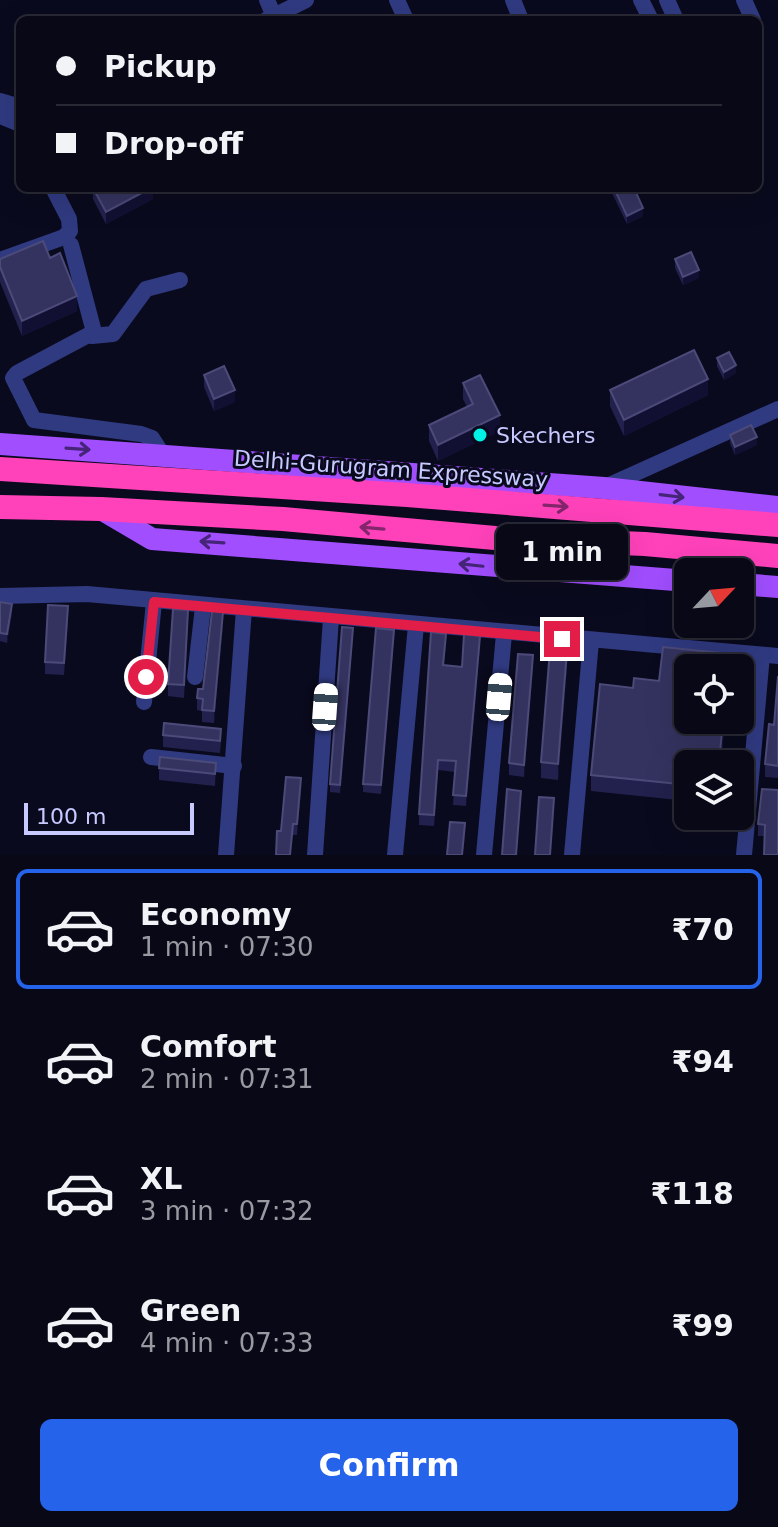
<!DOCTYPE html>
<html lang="en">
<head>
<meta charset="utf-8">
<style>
  :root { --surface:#080816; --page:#11111f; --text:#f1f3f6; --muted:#989aa1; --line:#292935; --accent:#2563eb }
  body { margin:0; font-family:"DejaVu Sans",sans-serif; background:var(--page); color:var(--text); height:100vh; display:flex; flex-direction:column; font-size:30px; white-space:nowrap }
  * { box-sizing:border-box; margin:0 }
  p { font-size:26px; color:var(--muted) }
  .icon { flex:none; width:44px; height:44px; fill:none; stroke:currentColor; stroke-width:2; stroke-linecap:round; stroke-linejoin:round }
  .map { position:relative; height:855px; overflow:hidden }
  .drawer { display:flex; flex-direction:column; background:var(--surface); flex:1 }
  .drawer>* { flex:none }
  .guide { position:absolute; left:16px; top:16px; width:746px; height:176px; border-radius:12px; box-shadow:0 8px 32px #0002,0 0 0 2px var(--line); display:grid; align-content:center; height:176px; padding:0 40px; background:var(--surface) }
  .needle { width:52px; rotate:64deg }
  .tools { position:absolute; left:674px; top:558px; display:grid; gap:16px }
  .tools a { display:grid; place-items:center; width:80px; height:80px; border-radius:12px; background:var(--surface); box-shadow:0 8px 32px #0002,0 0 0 2px var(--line); font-size:40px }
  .scale { position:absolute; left:24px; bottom:20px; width:170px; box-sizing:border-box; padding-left:8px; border:4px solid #c7c9ff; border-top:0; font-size:22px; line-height:28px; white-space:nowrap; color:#c7c9ff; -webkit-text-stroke:6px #0a0a1e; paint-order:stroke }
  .end { position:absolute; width:36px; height:36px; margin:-18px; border:10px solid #e11d48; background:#fff; box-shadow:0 0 0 4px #fff }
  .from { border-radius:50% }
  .bubble { position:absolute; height:56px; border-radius:12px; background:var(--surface); box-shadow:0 8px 32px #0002,0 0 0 2px var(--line); font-size:26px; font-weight:800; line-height:56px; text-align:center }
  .car { position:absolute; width:24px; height:48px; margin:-24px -12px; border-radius:10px; box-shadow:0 0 6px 2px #0007; background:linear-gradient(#fff 24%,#345 0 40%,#fff 0 76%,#345 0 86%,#fff 0) }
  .guide b { display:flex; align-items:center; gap:28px; height:76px; font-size:30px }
  .guide b+b { border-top:2px solid var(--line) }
  .guide i { width:20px; height:20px; background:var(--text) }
  ul { padding:14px 0 0; list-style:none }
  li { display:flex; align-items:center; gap:24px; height:120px; margin:0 16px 12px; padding:0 24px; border:4px solid transparent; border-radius:12px }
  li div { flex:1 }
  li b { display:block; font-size:30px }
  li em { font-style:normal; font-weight:800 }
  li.on { border-color:var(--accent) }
  li>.icon { width:72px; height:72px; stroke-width:1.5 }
  .button { display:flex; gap:16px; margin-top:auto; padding:16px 40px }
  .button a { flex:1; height:92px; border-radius:12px; background:var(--accent); color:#fff; font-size:32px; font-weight:800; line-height:92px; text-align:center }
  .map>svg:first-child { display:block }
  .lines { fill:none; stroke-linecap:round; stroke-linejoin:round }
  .minor { stroke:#303a81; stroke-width:16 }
  .major { stroke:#a14eff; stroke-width:22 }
  .highway { stroke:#ff42ba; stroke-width:24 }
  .wall { fill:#22214d }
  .shaded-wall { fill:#111032 }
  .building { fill:#343360; stroke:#4b4a79; stroke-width:2 }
  .oneway { stroke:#462578 }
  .oneway2 { stroke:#84266c }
  .route { stroke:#e11d48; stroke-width:10 }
  .poi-dot { fill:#00f2e4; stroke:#0a0a1e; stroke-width:3 }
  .labels { text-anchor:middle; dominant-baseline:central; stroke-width:6; stroke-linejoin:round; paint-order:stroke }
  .poi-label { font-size:22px; fill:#c7c9ff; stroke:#0a0a1e; text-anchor:start }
  .street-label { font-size:22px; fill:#c7c9ff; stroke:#0a0a1e }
</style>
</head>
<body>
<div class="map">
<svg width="778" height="855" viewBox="0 0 778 855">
  <rect width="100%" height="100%" fill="#0a0a1e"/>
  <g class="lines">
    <g class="minor">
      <path d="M267 0 274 16"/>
      <path d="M397 0 406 20"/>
      <path d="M513 0 521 20"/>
      <path d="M641 0 651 20"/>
      <path d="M667 0 676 20"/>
      <path d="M744 0 753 20"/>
      <path d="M266 20 306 0"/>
      <path d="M0 101 20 107"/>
      <path d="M0 116 20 124"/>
      <path d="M71 245 94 332 17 373 13 378 34 420 141 434 152 438 163 455"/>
      <path d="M0 260 64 237 70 231 69 219 53 188"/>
      <path d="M92 336 113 334 146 289 180 280"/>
      <path d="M605 487 778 409"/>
      <path d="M0 596 87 594 778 656"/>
      <path d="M195 677 203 607"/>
      <path d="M144 702 154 602"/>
      <path d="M151 757 234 766"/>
      <path d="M226 855 244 609"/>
      <path d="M315 855 331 618"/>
      <path d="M395 855 416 625"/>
      <path d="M484 855 504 634"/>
      <path d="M572 855 591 641"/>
      <path d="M744 855 762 655"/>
    </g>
    <g class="major">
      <path d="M0 444 604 488 778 507"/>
      <path d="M101 509 152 539 688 581"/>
      <path d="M740 584 778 587"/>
    </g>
    <g class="highway">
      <path d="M0 469 407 495 778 525"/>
      <path d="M0 507 101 509 283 519 495 538 645 544 778 556"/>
      <path d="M510 569 553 540"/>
    </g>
  </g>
  <g class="wall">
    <path d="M93 188H153V199L106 224 93 199Z"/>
    <path d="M612 188H634L643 216 627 224 612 193Z"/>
    <path d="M50 258 77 311 22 336 0 282V259Z"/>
    <path d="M675 259 699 278 683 285 675 268Z"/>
    <path d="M717 358 736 373 724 380 717 366Z"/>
    <path d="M204 375 235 402 214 411 204 387Z"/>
    <path d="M463 383 500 431 438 461 429 441V425L467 407 463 399Z"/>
    <path d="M610 390 708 395 624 436 610 406Z"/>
    <path d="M730 435 757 445 735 455 730 443Z"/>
    <path d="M0 602 12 613 7 643 0 641Z"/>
    <path d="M68 619 64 675 45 674V662Z"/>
    <path d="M188 622 184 698 168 696V684Z"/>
    <path d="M223 624 214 723 202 722V711L197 710V698L203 689Z"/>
    <path d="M353 636 340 793 330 792V784Z"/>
    <path d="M394 638 381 794 363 792V784Z"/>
    <path d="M446 644 444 666 462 667 480 646 466 806 453 805 455 772 438 770 434 826 419 825V814Z"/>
    <path d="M568 654 558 780 541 778V762Z"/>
    <path d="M533 667 524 777 509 775V763Z"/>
    <path d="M730 668 688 720H725L721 764H688V801L591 791V775L633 688 659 681Z"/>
    <path d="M778 676V778L765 777V764L774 725Z"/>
    <path d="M163 735 221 741 220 753 163 747Z"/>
    <path d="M216 763 215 786 159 780V768Z"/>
    <path d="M301 789 297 835H293L281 831Z"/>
    <path d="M778 790 765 836H758V824Z"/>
  </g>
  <g class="shaded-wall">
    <path d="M151 188H153V199L106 224V212Z"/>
    <path d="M643 208V216L627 224V216Z"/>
    <path d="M699 270V278L683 285V277Z"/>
    <path d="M77 296V311L22 336V321Z"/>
    <path d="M736 365V373L724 380V372Z"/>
    <path d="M708 379V395L624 436V420Z"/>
    <path d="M235 390V402L214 411V399Z"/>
    <path d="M500 415V431L438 461V445Z"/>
    <path d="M757 437V445L735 455V447Z"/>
    <path d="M12 604V613L7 643V634Z"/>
    <path d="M223 612V624L214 723V711Z"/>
    <path d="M480 636V646L466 806V796Z"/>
    <path d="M568 638V654L558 780V764Z"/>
    <path d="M533 655V667L524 777V765Z"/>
    <path d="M723 720H725L721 764H719Z"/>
    <path d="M301 778V789L297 835V824Z"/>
  </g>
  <g class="building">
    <path d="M93 188H151L106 212Z"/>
    <path d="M614 188H634L643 208 627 216Z"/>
    <path d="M43 241 50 258 60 253 77 296 22 321 0 267V259Z"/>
    <path d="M691 252 699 270 683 277 675 259Z"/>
    <path d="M694 350 708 379 624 420 610 390Z"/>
    <path d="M729 352 736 365 724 372 717 358Z"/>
    <path d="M224 366 235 390 214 399 204 375Z"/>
    <path d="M480 375 500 415 438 445 429 425 473 404 463 383Z"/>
    <path d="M751 425 757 437 735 447 730 435Z"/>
    <path d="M0 602 12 604 7 634 0 633Z"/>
    <path d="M48 605 68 606 64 663 45 662Z"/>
    <path d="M173 609 188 610 184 685 168 684Z"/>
    <path d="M212 611 223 612 214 711 202 710 203 699 197 698 198 689H203Z"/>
    <path d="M342 627 353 628 340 785 330 784Z"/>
    <path d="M376 628 394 630 381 785 363 784Z"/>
    <path d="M431 632 446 634 443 665 462 667 464 634 480 636 466 796 453 795 456 761 438 760 434 815 419 814Z"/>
    <path d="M551 637 568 638 558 764 541 762Z"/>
    <path d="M663 647 730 654 728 668H688V720H723L719 764H688V785L591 775 600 684 633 688 634 678 659 681Z"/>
    <path d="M518 654 533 655 524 765 509 763Z"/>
    <path d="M778 676V766L765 764 769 724 774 725Z"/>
    <path d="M164 723 221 729 220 741 163 735Z"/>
    <path d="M160 757 216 763 215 774 159 768Z"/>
    <path d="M286 777 301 778 297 824H293L290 855H276L277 831H281Z"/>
    <path d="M507 789 521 791 516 855H502Z"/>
    <path d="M762 789 778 790V855H764L765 825 758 824Z"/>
    <path d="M539 797 554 798 550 855H535Z"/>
    <path d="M450 822 465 823 462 855H447Z"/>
  </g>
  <defs><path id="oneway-shaft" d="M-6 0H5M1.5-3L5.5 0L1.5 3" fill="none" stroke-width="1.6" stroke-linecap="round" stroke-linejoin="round" transform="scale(2)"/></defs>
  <g class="oneway">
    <use href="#oneway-shaft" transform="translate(78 449) rotate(4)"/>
    <use href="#oneway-shaft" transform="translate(672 496) rotate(7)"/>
    <use href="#oneway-shaft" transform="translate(212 542) rotate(-176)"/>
    <use href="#oneway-shaft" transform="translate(471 565) rotate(-174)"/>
  </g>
  <g class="oneway2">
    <use href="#oneway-shaft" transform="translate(556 506) rotate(4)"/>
    <use href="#oneway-shaft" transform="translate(372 528) rotate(-175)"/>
  </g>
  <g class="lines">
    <path class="route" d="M146 677 154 602 562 639"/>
  </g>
  <circle class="poi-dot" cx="480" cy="435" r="8"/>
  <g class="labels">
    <g class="poi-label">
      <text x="496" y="435">Skechers</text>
    </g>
    <g class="street-label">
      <text transform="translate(391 469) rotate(4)">Delhi-Gurugram Expressway</text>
    </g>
  </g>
</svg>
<div class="tools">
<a><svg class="needle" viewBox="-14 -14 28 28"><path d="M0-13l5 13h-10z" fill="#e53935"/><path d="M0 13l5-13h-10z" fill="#989aa1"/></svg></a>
<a><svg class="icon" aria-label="locate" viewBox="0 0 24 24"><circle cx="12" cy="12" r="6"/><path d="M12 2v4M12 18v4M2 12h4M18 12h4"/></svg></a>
<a><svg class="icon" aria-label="layers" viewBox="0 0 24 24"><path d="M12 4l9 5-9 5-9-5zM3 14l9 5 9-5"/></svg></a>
</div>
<div class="scale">100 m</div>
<i class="end from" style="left:146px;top:677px"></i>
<i class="end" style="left:562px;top:639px"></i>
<div class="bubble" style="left:496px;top:524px;width:132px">1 min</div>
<i class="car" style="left:499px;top:697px;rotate:5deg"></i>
<i class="car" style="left:325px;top:707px;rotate:4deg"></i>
<div class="guide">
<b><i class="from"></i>Pickup</b>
<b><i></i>Drop-off</b>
</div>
</div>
<section class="drawer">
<ul>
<li class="on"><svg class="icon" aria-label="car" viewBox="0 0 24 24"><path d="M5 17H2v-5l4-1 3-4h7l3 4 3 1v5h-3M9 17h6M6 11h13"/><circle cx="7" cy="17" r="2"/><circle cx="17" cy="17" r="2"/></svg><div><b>Economy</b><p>1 min · 07:30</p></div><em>₹70</em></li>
<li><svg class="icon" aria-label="car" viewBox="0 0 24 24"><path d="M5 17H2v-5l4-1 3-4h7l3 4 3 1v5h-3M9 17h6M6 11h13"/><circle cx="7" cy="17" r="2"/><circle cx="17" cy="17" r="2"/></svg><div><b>Comfort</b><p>2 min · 07:31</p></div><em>₹94</em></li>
<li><svg class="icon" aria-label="car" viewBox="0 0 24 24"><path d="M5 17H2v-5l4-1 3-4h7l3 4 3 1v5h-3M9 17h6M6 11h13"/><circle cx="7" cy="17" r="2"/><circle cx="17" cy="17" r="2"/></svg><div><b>XL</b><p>3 min · 07:32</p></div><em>₹118</em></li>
<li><svg class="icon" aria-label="car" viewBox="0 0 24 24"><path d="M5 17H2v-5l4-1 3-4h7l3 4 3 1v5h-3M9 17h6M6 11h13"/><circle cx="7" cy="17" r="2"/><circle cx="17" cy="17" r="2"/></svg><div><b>Green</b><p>4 min · 07:33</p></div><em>₹99</em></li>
</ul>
<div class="button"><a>Confirm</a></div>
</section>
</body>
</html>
